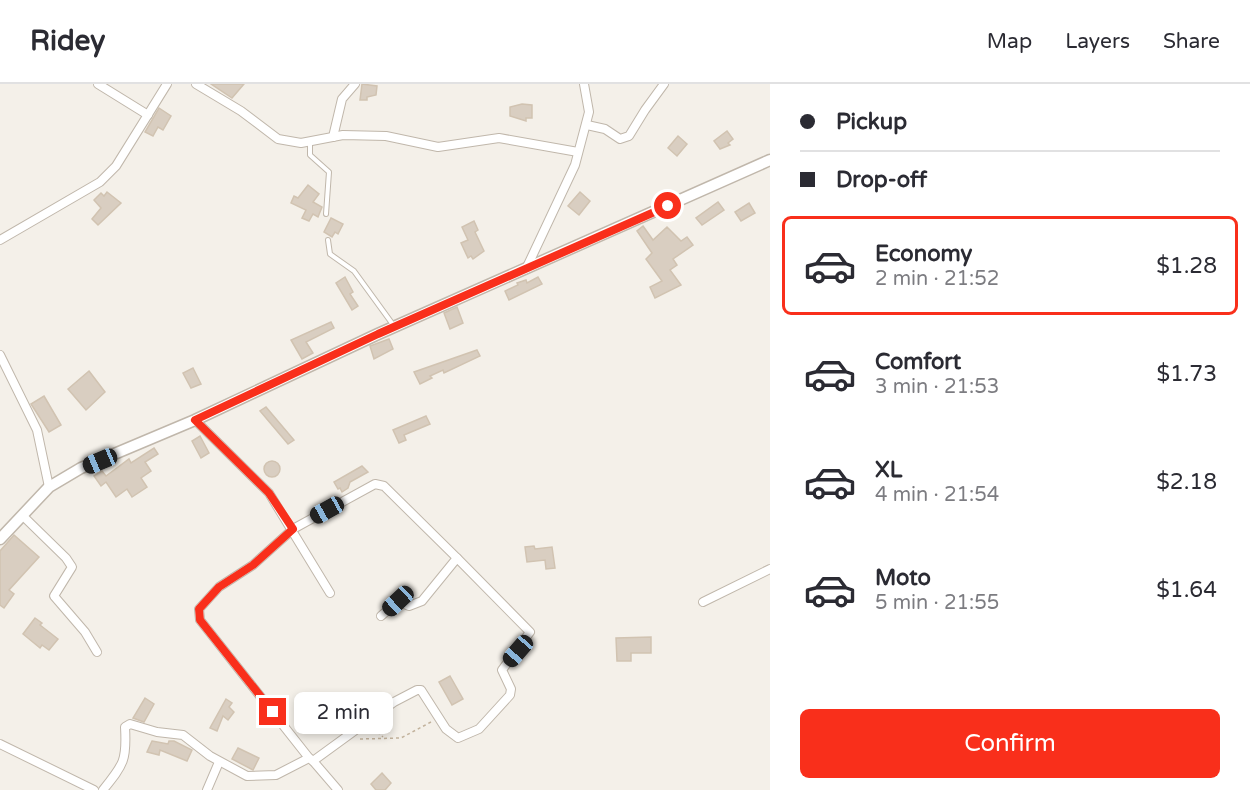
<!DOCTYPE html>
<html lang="en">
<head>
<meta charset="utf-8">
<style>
  :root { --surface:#fff; --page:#f2f2f3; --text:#2b2b33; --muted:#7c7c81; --line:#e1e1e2; --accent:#f92f1b }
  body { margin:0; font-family:"Varela Round",sans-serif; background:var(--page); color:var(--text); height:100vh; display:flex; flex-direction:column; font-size:22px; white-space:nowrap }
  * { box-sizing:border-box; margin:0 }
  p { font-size:20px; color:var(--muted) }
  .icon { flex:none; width:33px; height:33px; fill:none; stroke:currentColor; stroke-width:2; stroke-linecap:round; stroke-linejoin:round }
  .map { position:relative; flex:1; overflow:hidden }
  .panel { display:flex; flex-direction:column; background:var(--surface); width:480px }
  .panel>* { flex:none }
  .hud { display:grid; align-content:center; height:132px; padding:0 30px; background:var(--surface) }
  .end { position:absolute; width:27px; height:27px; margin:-14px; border:8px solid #f92f1b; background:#fff; box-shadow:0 0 0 3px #fff }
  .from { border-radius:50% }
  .bubble { position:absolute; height:42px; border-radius:9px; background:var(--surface); box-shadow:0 3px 9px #0003; font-size:20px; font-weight:600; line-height:42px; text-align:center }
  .car { position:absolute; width:18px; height:36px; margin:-18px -9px; border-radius:8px; box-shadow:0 0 4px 2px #0007; background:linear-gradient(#222 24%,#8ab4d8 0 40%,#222 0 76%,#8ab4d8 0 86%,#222 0) }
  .hud b { display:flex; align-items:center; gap:21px; height:57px; font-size:22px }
  .hud b+b { border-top:2px solid var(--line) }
  .hud i { width:15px; height:15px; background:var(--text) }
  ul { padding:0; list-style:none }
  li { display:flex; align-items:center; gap:18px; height:99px; margin:0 12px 9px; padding:0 18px; border:3px solid transparent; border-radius:9px }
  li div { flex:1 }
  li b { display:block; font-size:22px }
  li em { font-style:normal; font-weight:600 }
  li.active { border-color:var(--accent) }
  li>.icon { width:54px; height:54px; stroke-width:1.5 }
  .action { display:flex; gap:12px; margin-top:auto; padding:12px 30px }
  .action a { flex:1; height:69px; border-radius:9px; background:var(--accent); color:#fff; font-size:24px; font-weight:600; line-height:69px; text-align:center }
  header { display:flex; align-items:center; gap:36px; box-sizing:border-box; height:84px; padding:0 30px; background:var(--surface); border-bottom:2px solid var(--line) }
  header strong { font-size:28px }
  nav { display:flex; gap:33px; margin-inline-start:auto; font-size:21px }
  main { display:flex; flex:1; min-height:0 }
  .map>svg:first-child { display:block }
  .building { fill:#d9cec1; stroke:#d1c3b1; stroke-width:1.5 }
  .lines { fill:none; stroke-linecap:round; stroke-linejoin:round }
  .service-casing { stroke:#c0b7ab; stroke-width:6 }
  .minor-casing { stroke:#c0b7ab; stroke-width:10 }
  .tertiary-casing { stroke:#c0b7ab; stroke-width:13 }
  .path { stroke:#c2b29c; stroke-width:1.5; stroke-dasharray:3 3; stroke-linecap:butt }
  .service { stroke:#fff; stroke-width:4 }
  .minor { stroke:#fff; stroke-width:8 }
  .tertiary { stroke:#fff; stroke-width:10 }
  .route { stroke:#f92f1b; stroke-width:8 }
</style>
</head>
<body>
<header>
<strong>Ridey</strong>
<nav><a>Map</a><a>Layers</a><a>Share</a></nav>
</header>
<main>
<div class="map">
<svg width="770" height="706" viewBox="0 0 770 706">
  <rect width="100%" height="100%" fill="#f4f0e9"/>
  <g class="building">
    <path d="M211 0H244L232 14Z"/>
    <path d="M362 0 377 2 376 11 367 13V16H360Z"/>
    <path d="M522 20 532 21V34H526V37L510 32V23Z"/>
    <path d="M159 24 171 32 163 46 158 43 153 52 145 48Z"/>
    <path d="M727 47 733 55 728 59 730 61 720 65 714 57Z"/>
    <path d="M678 52 687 60 677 72 668 64Z"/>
    <path d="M308 101 319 110 313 118 322 123 318 133 313 130 309 137 302 134 306 126 291 119 294 112 298 114Z"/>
    <path d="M107 108 121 119 98 141 92 135 101 124 94 116 101 109 104 112Z"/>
    <path d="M580 108 590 117 579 131 568 122Z"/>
    <path d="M718 118 724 126 702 141 696 134Z"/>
    <path d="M749 119 755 129 741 137 735 128Z"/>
    <path d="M331 134 343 140 338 150 335 148 332 153 324 148Z"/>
    <path d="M474 137 478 146 475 148 484 167 473 175 471 172 468 174 461 159 468 156 462 143Z"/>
    <path d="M643 142 653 156 667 143 681 157 687 153 693 161 673 175 677 181 670 186 681 201 655 214 650 203 662 197 646 175 652 169 637 147Z"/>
    <path d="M345 193 353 208 350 210 358 222 352 226 336 199Z"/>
    <path d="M538 193 542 200 509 216 505 207 518 201 517 199 526 196 527 199Z"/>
    <path d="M457 223 463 239 450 245 444 229Z"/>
    <path d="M331 238 334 244 306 258 313 269 302 275 291 256Z"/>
    <path d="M389 255 393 265 374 275 370 262Z"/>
    <path d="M477 266 480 272 444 289 443 286 430 292 432 294 420 300 414 288Z"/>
    <path d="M193 284 201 300 191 304 183 289Z"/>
    <path d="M89 287 105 308 86 326 68 305Z"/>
    <path d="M44 312 61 341 49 348 31 320Z"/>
    <path d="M266 323 294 356 288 360 260 327Z"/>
    <path d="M426 332 430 340 404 351 406 356 399 359 393 346Z"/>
    <path d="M200 352 209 369 201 374 192 357Z"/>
    <path d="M154 364 158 370 145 378 151 387 141 394 147 403 132 413 127 405 116 413 106 398 101 402 94 392 102 387 106 392 129 375 131 379Z"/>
    <circle cx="272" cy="385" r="8"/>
    <path d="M362 382 368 388 350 398 348 404 342 408 340 404 338 405 334 398Z"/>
    <path d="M14 451 39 473 9 506 14 510 4 524 0 521V467Z"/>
    <path d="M534 462 535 465 552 463 555 484 546 485 545 476 527 478 525 463Z"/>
    <path d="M35 534 42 539 40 541 58 555 49 566 42 561 40 564 23 550Z"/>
    <path d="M651 553V569H631V577H617L616 554Z"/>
    <path d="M450 592 463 615 452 621 439 598Z"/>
    <path d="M145 614 154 620 144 638 133 634Z"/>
    <path d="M226 615 232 619 229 623 234 628 228 636 223 632 217 647 210 644Z"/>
    <path d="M335 617 344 630 332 639 322 626Z"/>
    <path d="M152 657 168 660 169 657H174L192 666 187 677 160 666 159 671 147 668Z"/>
    <path d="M238 664 259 674 253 686 232 675Z"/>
    <path d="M382 689 391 699 385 706H376L371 700Z"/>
  </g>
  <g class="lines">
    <g class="service-casing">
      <g id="service">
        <path d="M310 58V71L329 88 326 130"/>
        <path d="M328 156 330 170 354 187 394 242"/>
      </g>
    </g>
    <g class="minor-casing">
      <g id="minor">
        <path d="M98 0 148 31"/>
        <path d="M196 0 241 27 278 55 301 59 343 51 386 52 438 63 499 54 578 68"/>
        <path d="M587 41 605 45 620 55 629 52 645 26 664 0"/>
        <path d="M333 53 342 15 355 0"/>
        <path d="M0 156 100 98 116 82 167 0"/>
        <path d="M526 185 575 81 589 28 584 0"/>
        <path d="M0 271 37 346 49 403"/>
        <path d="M195 336 269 409 330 509"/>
        <path d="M24 433 66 474 72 483 54 512 85 548 97 568"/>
        <path d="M703 518 770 485"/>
        <path d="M0 660 94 706"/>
        <path d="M309 674 200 536 199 525 219 503 253 481 293 445 375 400 384 402 457 474"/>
        <path d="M313 677 338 706"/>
        <path d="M103 706C124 680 127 676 125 643L130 640 157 648 183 651 210 672 247 692 276 691 309 674 313 677 394 618 417 606H421L446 645 458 654 479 645 510 611 511 605 502 586 530 548 457 474 422 517 409 522 398 517 381 532"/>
        <path d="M207 706 219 678"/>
      </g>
    </g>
    <g class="tertiary-casing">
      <path id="tertiary" d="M0 455 49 403 81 384 195 336 378 250 770 76"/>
    </g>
    <g class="path">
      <path d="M373 644 383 653"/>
      <path d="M360 655 401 654 431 638"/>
    </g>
    <use href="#service" class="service"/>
    <use href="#minor" class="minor"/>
    <use href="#tertiary" class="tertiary"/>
  </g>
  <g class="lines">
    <path class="route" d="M273 628 200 536 199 525 219 503 253 481 293 445 269 409 195 336 378 250 668 122"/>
  </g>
</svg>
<i class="end from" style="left:668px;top:122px"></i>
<i class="end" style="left:273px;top:628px"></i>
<div class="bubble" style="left:294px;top:608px;width:99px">2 min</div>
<i class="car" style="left:100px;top:377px;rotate:247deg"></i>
<i class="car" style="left:327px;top:426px;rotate:241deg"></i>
<i class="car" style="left:398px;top:517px;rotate:227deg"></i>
<i class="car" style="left:518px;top:567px;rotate:221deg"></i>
</div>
<section class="panel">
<div class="hud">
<b><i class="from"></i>Pickup</b>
<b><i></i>Drop-off</b>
</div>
<ul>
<li class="active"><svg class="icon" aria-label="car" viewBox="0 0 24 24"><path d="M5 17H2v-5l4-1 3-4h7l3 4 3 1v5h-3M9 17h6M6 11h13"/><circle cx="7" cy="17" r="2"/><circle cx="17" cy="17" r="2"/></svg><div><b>Economy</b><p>2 min · 21:52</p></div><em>$1.28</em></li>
<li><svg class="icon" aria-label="car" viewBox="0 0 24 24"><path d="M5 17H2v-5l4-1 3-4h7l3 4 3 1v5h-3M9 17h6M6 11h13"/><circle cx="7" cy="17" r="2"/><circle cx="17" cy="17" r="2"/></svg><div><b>Comfort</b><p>3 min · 21:53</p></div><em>$1.73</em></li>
<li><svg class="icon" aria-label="car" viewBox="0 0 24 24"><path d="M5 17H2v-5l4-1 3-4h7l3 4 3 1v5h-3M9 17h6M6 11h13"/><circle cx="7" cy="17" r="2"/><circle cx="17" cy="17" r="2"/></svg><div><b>XL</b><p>4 min · 21:54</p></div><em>$2.18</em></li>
<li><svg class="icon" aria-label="car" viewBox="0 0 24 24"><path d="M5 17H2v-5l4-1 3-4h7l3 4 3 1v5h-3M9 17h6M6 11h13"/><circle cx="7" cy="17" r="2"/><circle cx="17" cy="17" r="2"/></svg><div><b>Moto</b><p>5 min · 21:55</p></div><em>$1.64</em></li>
</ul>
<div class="action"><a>Confirm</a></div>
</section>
</main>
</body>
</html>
